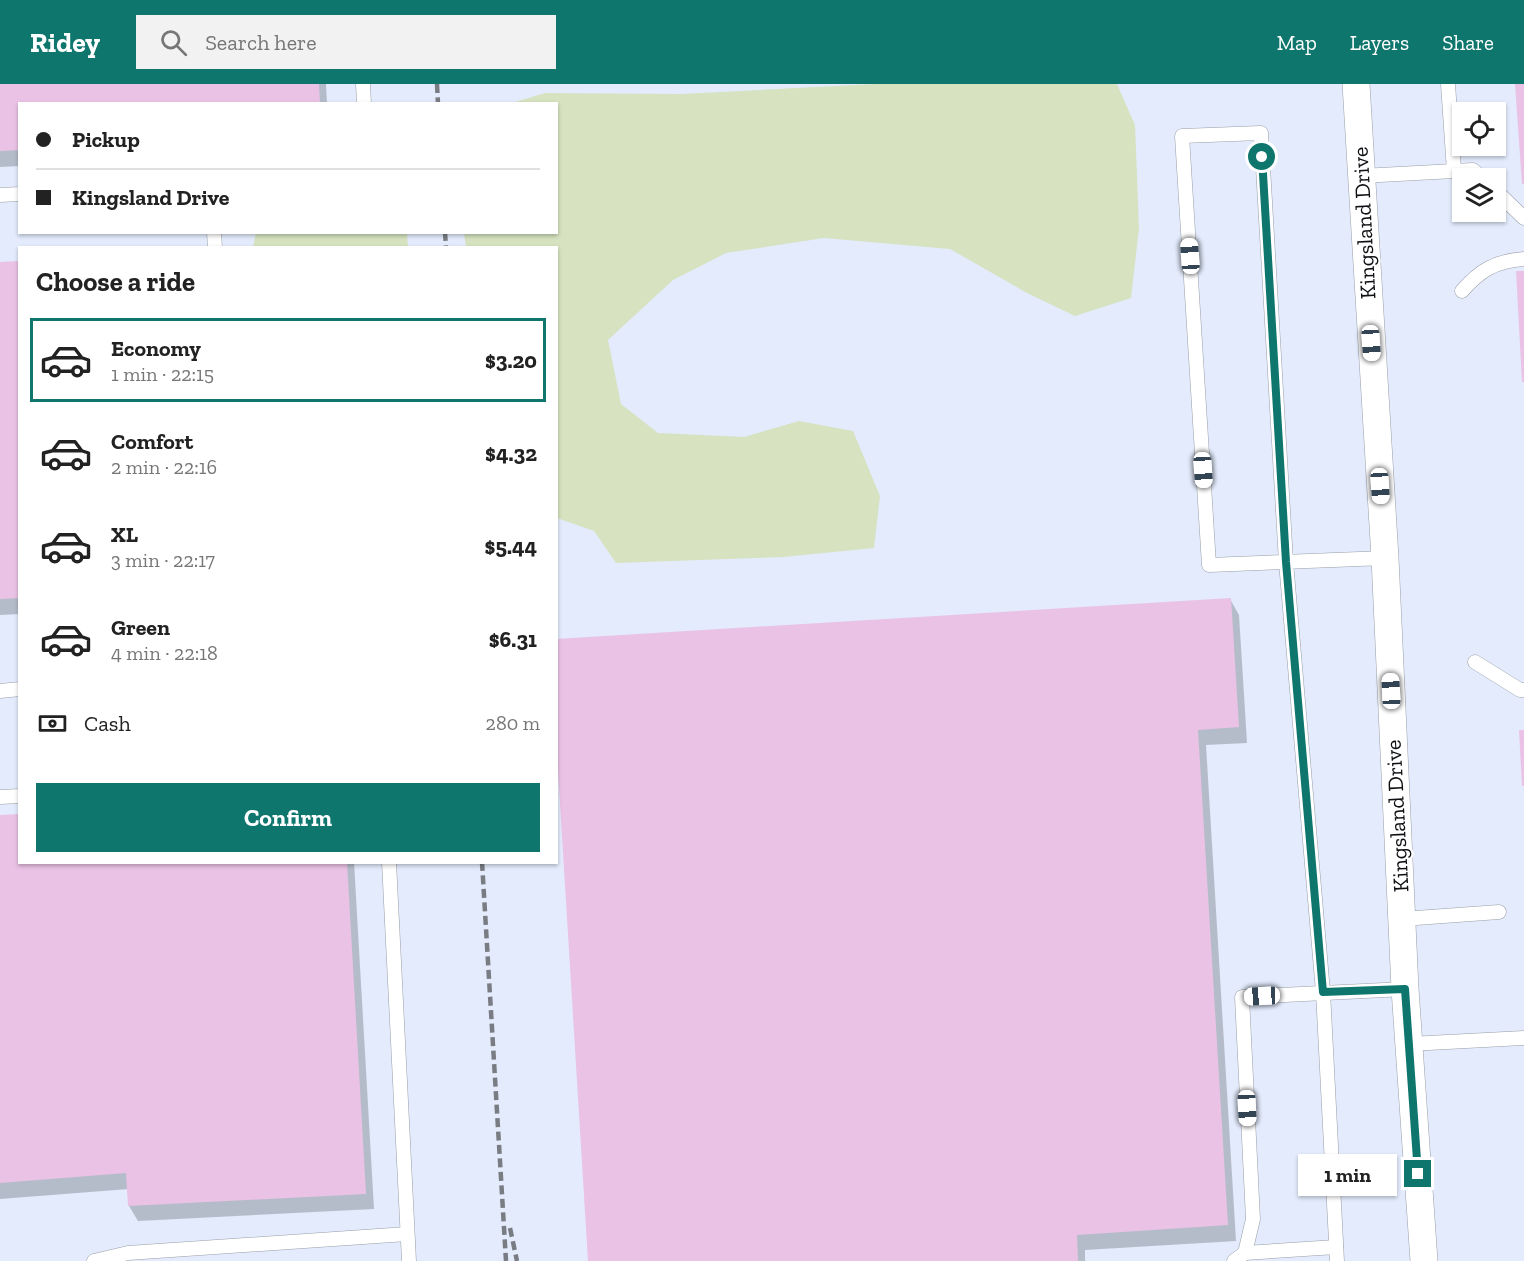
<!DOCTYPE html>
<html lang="en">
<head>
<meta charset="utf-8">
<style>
  :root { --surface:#fff; --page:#f2f2f2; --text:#222; --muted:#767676; --line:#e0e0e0; --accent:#0f766e }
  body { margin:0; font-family:"Zilla Slab",serif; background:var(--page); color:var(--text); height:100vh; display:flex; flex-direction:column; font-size:22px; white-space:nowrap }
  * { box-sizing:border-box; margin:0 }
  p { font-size:20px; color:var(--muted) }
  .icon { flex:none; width:33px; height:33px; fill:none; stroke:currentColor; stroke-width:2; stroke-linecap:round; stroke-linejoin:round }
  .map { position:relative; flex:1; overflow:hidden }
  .drawer { position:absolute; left:18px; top:162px; width:540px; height:618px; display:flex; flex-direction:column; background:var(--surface); border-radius:0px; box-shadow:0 2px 4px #0004 }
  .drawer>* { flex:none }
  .guide { position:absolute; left:18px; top:18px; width:540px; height:132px; border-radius:0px; box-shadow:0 2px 4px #0004; display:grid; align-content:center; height:132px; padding:0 18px; background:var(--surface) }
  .tools { position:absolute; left:1452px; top:18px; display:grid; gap:12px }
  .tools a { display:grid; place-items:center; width:54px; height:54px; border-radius:0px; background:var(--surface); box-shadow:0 2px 4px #0004; font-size:30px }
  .end { position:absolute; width:27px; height:27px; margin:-14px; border:8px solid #0f766e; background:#fff; box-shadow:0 0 0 3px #fff }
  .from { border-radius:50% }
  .bubble { position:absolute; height:42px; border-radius:0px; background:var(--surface); box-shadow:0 2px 4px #0004; font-size:20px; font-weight:800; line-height:42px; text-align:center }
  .car { position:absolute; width:18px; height:36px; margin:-18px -9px; border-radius:8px; box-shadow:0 0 4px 2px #0007; background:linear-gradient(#fff 24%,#345 0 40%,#fff 0 76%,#345 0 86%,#fff 0) }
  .guide b { display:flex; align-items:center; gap:21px; height:57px; font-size:22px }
  .guide b+b { border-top:2px solid var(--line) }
  .guide i { width:15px; height:15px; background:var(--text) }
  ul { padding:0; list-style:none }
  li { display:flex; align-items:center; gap:18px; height:84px; margin:0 12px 9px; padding:0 6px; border:3px solid transparent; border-radius:0px }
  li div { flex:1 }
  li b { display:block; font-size:22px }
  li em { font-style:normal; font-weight:800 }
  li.selected { border-color:var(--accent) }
  li>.icon { width:54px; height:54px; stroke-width:1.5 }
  h2 { padding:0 18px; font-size:27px; line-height:72px }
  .pay { display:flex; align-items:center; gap:15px; height:66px; padding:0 18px; font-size:22px }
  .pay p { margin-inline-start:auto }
  .action { display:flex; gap:12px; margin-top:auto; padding:12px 18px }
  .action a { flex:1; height:69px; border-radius:0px; background:var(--accent); color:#fff; font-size:24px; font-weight:800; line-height:69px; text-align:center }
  header { display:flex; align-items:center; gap:36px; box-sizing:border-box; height:84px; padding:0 30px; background:var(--accent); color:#fff }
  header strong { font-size:28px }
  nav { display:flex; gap:33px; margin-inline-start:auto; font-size:21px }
  .search { width:420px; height:54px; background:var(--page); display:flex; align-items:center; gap:15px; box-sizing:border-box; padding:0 21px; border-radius:0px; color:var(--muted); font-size:22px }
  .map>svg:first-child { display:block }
  .built { fill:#e3ebfc; fill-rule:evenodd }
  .green { fill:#d6e2c0 }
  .shadow { fill:#0003 }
  .building { fill:#eac2e5 }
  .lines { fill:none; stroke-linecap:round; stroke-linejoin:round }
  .lane-casing { stroke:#999ea7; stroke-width:15 }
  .street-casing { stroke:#999ea7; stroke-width:28 }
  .lane { stroke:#fff; stroke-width:14 }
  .street { stroke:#fff; stroke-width:27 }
  .rail { stroke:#797d83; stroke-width:4.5; stroke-dasharray:9 4.5; stroke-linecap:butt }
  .route { stroke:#0f766e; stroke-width:8 }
  .labels { text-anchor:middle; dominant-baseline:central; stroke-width:4.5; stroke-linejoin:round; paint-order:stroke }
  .street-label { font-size:22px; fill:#0e1013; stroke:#fff }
</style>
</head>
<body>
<header>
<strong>Ridey</strong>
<div class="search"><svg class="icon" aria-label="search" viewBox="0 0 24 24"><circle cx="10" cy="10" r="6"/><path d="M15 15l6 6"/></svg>Search here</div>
<nav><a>Map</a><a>Layers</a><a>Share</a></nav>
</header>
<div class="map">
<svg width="1524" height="1177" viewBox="0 0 1524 1177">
  <rect width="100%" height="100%" fill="#eff4fd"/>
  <path class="built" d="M0 0H1524V1177H0ZM20 20H556V148H20ZM1462 28H1496V62H1462ZM1462 94H1496V128H1462ZM20 164H556V778H20Z"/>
  <g class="green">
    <path d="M874 0H1117L1135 41 1139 144 1131 214 1075 232 1027 209 950 165 824 154 726 169 673 196 608 256 621 320 658 349 744 353 799 337 853 347 880 412 874 464 783 473 616 479 594 447 557 434 556 164 466 163 464 149 556 148V20L512 19 545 9 682 10Z"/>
    <path d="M256 148 407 149 408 163H253Z"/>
  </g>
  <g class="shadow">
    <path d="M0 0H326L327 20H20V82L0 83Z"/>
    <path d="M20 179V530L0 531V180Z"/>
    <path d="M1230 515 1239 531 1247 659 1206 661 1236 1157 1085 1166V1177H590Z"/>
    <path d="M0 733 20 778H354L374 1125 138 1137 129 1122V1105L0 1115Z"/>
  </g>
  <g class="building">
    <path d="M0 0H319L320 20H20V66L0 67Z"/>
    <path d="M1515 0H1524V100H1522Z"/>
    <path d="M20 177V514L0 515V178Z"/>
    <path d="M1516 187H1524V298H1522Z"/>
    <path d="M1231 514 1239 643 1198 646 1228 1141 1077 1151 1078 1177H588L556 654V555Z"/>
    <path d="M1519 646H1524V702H1522Z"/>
    <path d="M20 730V778H347L366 1110 128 1122 126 1089 0 1099V731Z"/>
  </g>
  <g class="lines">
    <g class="lane-casing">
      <g id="lane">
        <path d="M363 0 364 20"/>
        <path d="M1448 0 1454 87"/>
        <path d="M1361 92 1473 86 1482 94"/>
        <path d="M1496 107 1524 134"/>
        <path d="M0 111 20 110"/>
        <path d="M214 148 215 164"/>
        <path d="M1462 207C1480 186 1496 177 1524 175"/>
        <path d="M1475 578 1520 606H1524"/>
        <path d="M0 607 20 605"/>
        <path d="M0 713 20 712"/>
        <path d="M389 778 409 1177"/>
        <path d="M1402 835 1499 828"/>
        <path d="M1409 960 1524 954"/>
        <path d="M1245 1169 1336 1163"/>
        <path d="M94 1177 128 1169 407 1150"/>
        <path d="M1234 1177 1245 1169 1253 1135 1242 913 1405 905"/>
        <path d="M1337 1177 1323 908 1286 478 1261 49 1182 52 1209 481 1385 474"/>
      </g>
    </g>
    <g class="street-casing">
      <path id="street" d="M1356 0 1385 474 1405 905 1424 1177"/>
    </g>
    <use href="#lane" class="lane"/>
    <use href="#street" class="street"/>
    <g class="rail">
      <path d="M437 0 438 20"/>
      <path d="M445 148 446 164"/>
      <path d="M482 778 506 1177"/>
      <path d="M510 1144 517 1177"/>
    </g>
  </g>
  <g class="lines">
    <path class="route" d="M1262 73 1286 478 1323 908 1405 905 1418 1090"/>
  </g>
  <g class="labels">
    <g class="street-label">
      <text transform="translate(1364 139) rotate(-93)">Kingsland Drive</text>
      <text transform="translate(1397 732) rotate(-93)">Kingsland Drive</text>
    </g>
  </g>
</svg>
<div class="tools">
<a><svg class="icon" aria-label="locate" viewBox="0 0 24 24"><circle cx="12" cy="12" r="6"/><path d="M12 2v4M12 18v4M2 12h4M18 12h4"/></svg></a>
<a><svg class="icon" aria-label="layers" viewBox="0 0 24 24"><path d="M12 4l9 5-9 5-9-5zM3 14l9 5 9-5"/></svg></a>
</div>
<i class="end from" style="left:1262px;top:73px"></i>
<i class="end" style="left:1418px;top:1090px"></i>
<div class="bubble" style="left:1298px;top:1070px;width:99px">1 min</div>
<i class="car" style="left:1190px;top:172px;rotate:356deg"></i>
<i class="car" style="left:1371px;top:259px;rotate:176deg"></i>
<i class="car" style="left:1203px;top:386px;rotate:176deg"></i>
<i class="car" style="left:1380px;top:402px;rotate:176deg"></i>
<i class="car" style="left:1391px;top:607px;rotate:357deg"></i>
<i class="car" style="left:1262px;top:912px;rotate:267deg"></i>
<i class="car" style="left:1247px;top:1024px;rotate:177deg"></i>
<div class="guide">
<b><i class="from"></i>Pickup</b>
<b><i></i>Kingsland Drive</b>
</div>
<section class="drawer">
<h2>Choose a ride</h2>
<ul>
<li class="selected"><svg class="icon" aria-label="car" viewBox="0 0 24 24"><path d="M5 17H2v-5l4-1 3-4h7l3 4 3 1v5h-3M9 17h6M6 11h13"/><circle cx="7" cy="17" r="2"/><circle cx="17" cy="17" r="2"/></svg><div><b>Economy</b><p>1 min · 22:15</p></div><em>$3.20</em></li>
<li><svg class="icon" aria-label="car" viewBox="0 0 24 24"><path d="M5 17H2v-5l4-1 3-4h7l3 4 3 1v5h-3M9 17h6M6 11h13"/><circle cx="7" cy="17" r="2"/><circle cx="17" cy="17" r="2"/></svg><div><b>Comfort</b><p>2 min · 22:16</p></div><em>$4.32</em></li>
<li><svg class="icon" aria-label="car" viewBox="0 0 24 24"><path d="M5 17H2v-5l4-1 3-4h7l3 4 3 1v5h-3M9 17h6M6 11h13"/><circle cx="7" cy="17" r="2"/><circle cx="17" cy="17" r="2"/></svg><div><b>XL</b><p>3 min · 22:17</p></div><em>$5.44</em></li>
<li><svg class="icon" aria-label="car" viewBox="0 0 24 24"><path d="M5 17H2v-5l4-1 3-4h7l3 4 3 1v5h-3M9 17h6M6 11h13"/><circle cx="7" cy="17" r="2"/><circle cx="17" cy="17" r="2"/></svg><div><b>Green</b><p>4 min · 22:18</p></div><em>$6.31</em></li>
</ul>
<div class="pay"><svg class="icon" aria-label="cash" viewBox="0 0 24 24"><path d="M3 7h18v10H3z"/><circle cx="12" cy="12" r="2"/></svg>Cash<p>280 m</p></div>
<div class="action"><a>Confirm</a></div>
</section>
</div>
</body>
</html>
